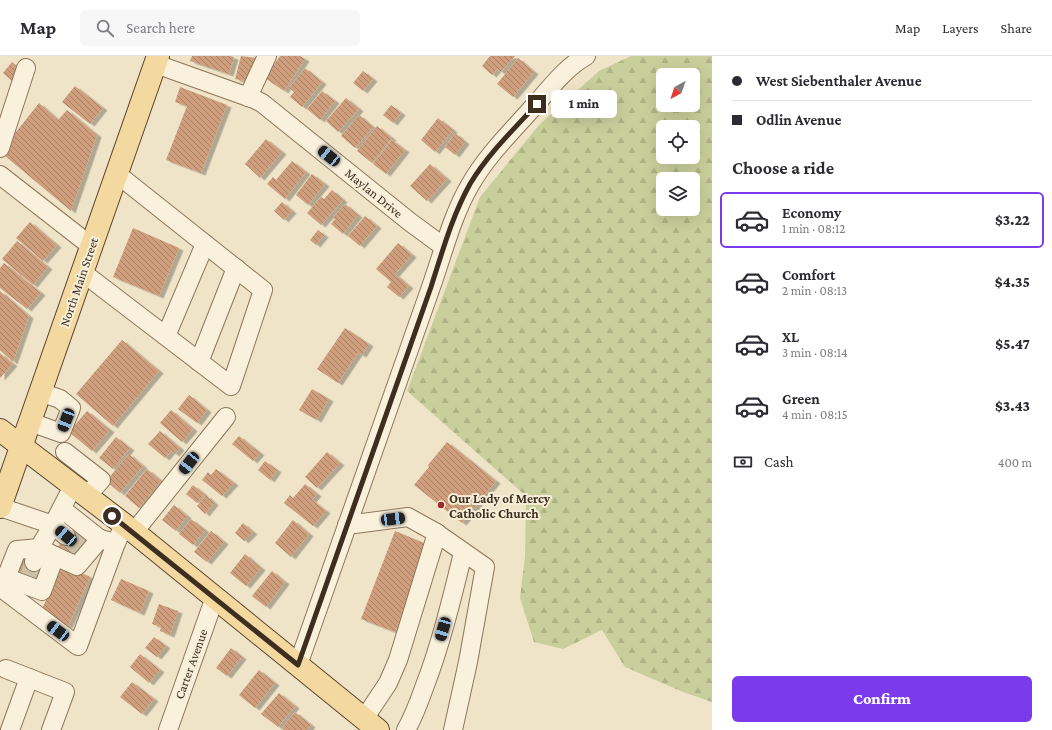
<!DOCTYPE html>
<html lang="en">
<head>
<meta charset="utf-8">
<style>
  :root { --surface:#fff; --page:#f7f7f7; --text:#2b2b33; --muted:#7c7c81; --line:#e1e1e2; --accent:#7c3aed }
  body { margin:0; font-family:"Crimson Pro",serif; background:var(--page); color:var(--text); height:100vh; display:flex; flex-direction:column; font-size:15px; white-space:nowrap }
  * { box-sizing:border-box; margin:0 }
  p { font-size:13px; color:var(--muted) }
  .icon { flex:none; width:22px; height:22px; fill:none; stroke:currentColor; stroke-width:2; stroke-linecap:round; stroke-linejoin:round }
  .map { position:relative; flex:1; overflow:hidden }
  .sheet { display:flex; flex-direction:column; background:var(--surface); width:340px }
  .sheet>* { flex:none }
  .banner { display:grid; align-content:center; height:88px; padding:0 20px; background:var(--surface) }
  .needle { width:26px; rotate:220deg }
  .fabs { position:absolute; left:656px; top:12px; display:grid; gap:8px }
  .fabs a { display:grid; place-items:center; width:44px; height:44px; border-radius:6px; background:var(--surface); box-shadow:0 4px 16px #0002; font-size:20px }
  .end { position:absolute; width:18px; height:18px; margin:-9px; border:5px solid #3d2e20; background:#fff; box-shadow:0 0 0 2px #fff }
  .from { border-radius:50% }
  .bubble { position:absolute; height:28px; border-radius:6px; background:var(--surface); box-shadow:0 4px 16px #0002; font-size:13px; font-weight:800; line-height:28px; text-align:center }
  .car { position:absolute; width:12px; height:24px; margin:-12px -6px; border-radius:5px; box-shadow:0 0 3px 1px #0007; background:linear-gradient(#222 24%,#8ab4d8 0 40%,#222 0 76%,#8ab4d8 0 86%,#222 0) }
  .banner b { display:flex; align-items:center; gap:14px; height:38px; font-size:15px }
  .banner b+b { border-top:1px solid var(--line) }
  .banner i { width:10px; height:10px; background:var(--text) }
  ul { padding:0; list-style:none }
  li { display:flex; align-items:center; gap:12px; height:56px; margin:0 8px 6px; padding:0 12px; border:2px solid transparent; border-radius:6px }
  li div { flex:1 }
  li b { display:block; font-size:15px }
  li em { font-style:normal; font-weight:800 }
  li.current { border-color:var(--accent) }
  li>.icon { width:36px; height:36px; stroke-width:1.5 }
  h2 { padding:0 20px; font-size:18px; line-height:48px }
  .pay { display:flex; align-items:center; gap:10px; height:44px; padding:0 20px; font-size:15px }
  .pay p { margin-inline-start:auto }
  .button { display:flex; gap:8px; margin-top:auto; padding:8px 20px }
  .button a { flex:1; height:46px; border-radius:6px; background:var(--accent); color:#fff; font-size:16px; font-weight:800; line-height:46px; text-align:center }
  header { display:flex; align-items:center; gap:24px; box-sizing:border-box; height:56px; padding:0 20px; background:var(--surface); border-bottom:1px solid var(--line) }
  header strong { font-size:19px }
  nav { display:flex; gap:22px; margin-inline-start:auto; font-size:14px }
  .search { width:280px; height:36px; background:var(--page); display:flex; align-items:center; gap:10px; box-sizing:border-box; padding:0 14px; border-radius:6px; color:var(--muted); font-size:15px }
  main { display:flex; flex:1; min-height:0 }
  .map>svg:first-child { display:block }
  .forest { fill:url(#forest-firs); fill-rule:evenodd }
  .building { fill:url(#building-back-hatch); filter:url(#shadow) }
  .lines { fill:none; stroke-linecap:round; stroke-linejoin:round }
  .minor-tunnel { stroke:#ccc0a6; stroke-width:18; stroke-dasharray:18 9; stroke-linecap:butt }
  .minor-casing { stroke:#8d765c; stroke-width:20 }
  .major-casing { stroke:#5b4430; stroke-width:24 }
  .minor { stroke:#faf1dc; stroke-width:18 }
  .major { stroke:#f3d9a0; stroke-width:22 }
  .route { stroke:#3d2e20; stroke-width:5 }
  .poi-dot { fill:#9e2a2b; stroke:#f7eed8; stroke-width:1.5 }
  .labels { text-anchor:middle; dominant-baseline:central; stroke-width:4; stroke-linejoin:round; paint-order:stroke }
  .street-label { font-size:13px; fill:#3d2e20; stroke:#f7eed8 }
  .poi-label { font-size:13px; font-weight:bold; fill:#3d2e20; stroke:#f7eed8; text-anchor:start }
</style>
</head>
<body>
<header>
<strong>Map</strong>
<div class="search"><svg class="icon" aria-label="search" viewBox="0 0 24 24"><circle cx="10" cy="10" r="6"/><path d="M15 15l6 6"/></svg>Search here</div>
<nav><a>Map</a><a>Layers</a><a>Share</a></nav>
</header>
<main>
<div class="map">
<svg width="712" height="674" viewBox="0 0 712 674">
  <defs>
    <pattern id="forest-firs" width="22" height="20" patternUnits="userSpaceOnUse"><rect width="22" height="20" fill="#c9cf9b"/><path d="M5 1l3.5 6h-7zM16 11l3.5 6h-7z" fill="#aeb285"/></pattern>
    <pattern id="building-back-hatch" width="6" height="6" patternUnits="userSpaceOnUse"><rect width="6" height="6" fill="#cf9f7d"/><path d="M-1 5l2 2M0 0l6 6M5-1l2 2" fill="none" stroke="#a98266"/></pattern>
    <filter id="shadow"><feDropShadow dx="4.5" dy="2.5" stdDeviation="0" flood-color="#0004"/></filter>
  </defs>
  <rect width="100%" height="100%" fill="#f0e4c8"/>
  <path class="forest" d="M631 0H712V646L683 636 625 611 602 574 563 593 534 586 520 542 525 500 526 440 407 335 480 141 539 69 599 15ZM663 19H693V49H663ZM663 71H693V101H663ZM663 123H693V153H663Z"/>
  <g class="building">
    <path d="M192 0H230L234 1 229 18 190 5Z"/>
    <path d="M241 0 257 2 251 26 235 23Z"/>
    <path d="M280 0H300L305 3 284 35 265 22Z"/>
    <path d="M490 0H515L501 16 497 13 492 19 482 10Z"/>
    <path d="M518 2 534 16 513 41 497 28Z"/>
    <path d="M12 6 22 15 13 26 3 17Z"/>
    <path d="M305 12 322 26 302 51 290 41 294 36 289 32Z"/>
    <path d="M363 15 373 23 363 35 353 27Z"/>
    <path d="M75 30 103 52 90 68 62 46Z"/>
    <path d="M180 31 227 49 201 117 166 104 187 50 175 46Z"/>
    <path d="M322 35 335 45 320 64 307 53Z"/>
    <path d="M346 42 359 53 338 76 326 65Z"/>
    <path d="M39 47 58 64 67 54 97 79 71 155 5 100 13 75 16 76Z"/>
    <path d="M391 49 401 57 393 67 383 59Z"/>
    <path d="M359 59 373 71 355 92 341 80Z"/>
    <path d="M438 62 453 74 435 96 421 84Z"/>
    <path d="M377 70 392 82 372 107 357 95Z"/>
    <path d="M455 77 465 86 455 99 445 91Z"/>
    <path d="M266 83 282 96 260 122 245 108Z"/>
    <path d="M392 84 405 94 386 118 373 108Z"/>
    <path d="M292 105 306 116 285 143 267 128 273 121 276 124Z"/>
    <path d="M430 108 447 123 427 145 410 130Z"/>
    <path d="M312 118 325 128 308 149 296 139Z"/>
    <path d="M332 134 343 144 321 169 307 157 321 141 324 143Z"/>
    <path d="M282 146 292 155 284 164 274 155Z"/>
    <path d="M345 148 358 159 343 178 331 168 335 163 333 162Z"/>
    <path d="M365 160 377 170 360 190 348 180Z"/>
    <path d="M30 166 57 189 43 205 16 182Z"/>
    <path d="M133 172 179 192 159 240 113 221Z"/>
    <path d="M318 174 324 179 316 189 310 184Z"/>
    <path d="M17 185 48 211 33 229 2 203Z"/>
    <path d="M398 187 412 199 395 218 409 230 399 241 387 231 391 226 376 213Z"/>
    <path d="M4 207 41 237 27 253 0 232V212Z"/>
    <path d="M0 235 29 260 13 306 0 294Z"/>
    <path d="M345 272 369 288 362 299 358 297 338 327 317 313Z"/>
    <path d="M122 284 159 315 113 370 76 338Z"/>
    <path d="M0 297 13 308 0 322Z"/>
    <path d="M312 333 329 343 317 364 299 354Z"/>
    <path d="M189 339 207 354 197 367 178 353Z"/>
    <path d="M171 354 193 373 182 386 160 367Z"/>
    <path d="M87 355 110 374 92 395 69 376Z"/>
    <path d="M160 375 180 392 175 398 171 395 165 402 148 388Z"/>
    <path d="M239 380 260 397 253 405 232 388Z"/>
    <path d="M116 381 130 392 113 413 99 402Z"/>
    <path d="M447 386 496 425 462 467 414 429 429 411 428 409Z"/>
    <path d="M327 396 340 407 317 432 305 421Z"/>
    <path d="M129 398 143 410 120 437 106 425Z"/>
    <path d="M265 405 277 414 270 424 258 414Z"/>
    <path d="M147 413 161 425 139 452 125 440Z"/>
    <path d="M216 413 234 427 222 440 202 424 208 416 211 419Z"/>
    <path d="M305 428 317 438 312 444 326 455 313 470 284 447 290 439 293 442Z"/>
    <path d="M193 429 204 438 197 447 186 438Z"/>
    <path d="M206 439 214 447 205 458 197 450Z"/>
    <path d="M174 449 187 460 176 475 162 464Z"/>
    <path d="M191 463 205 474 193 489 179 478Z"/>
    <path d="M293 464 309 478 291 501 275 487Z"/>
    <path d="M77 467 92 480 71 506 55 494Z"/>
    <path d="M243 467 253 476 244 485 235 477Z"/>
    <path d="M211 475 224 486 207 506 194 496Z"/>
    <path d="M395 475 429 489 395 576 361 563Z"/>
    <path d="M245 498 261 512 246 530 230 517Z"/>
    <path d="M18 500 50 512 42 531 11 518Z"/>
    <path d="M63 508 90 521 68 570 40 557Z"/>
    <path d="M272 515 285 526 266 551 252 540Z"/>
    <path d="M121 523 149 535 140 557 111 544Z"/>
    <path d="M159 548 178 555 170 579 160 575 161 571 152 568Z"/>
    <path d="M154 581 166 590 157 601 145 592Z"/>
    <path d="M231 592 242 601 227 620 216 612Z"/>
    <path d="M140 598 160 614 149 627 130 611Z"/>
    <path d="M259 614 275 627 255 652 239 639Z"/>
    <path d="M132 626 154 643 142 658 120 641Z"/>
    <path d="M279 637 295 650 278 671 261 658Z"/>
    <path d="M295 656 311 669 307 674H284L282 672Z"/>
  </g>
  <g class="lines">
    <g class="minor-tunnel">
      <path d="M66 480 82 493"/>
      <path d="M27 525 34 506"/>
    </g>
    <g class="minor-casing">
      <g id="minor">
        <path d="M156 8 254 43 262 47 410 166 444 191"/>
        <path d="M248 41 267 0"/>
        <path d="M0 92 26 12"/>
        <path d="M0 119 91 190"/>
        <path d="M82 216 231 330 263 234 117 118"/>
        <path d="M166 280 205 188"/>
        <path d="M199 306 236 212"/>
        <path d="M30 366 61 377 71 352 60 343 40 336"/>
        <path d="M65 396 101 424 87 440"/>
        <path d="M0 451 53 469 39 492 34 506"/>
        <path d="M62 453 100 483"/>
        <path d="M347 469 408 461 435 476 485 511 468 606 453 674"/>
        <path d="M134 476 226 361"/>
        <path d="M66 480 53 469 73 430"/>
        <path d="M55 500 77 510 100 483 116 487"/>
        <path d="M0 531 78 590 116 487 124 469"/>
        <path d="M2 532 17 494 39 492 55 500 42 535 7 522"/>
        <path d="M298 609 431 231C443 197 452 160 470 129 487 99 513 74 536 48 551 31 566 11 586 0"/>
        <path d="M6 613 65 636 51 674"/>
        <path d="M364 663 388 627 398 604 437 477"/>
        <path d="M10 674 29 622"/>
        <path d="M168 674 215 541"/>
        <path d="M406 674C414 660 419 646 424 632 441 588 452 542 463 497"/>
      </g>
    </g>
    <g class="major-casing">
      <g id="major">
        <path d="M0 374 134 476 378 674"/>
        <path d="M0 451 158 0"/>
      </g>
    </g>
    <use href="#minor" class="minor"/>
    <use href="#major" class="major"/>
  </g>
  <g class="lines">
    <path class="route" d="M112 460 298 609 431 231C442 197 452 160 470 128 488 98 514 73 537 48"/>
  </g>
  <circle class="poi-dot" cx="441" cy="449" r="4"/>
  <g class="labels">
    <g class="street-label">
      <text transform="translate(374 137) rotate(39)">Maylan Drive</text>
      <text transform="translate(79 226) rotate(-71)">North Main Street</text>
      <text transform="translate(191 608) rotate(-70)">Carter Avenue</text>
    </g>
    <g class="poi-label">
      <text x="449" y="442">Our Lady of Mercy<tspan x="449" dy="15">Catholic Church</tspan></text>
    </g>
  </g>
</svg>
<div class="fabs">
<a><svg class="needle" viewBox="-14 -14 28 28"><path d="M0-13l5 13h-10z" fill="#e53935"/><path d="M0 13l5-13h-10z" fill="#7c7c81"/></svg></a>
<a><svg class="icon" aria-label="locate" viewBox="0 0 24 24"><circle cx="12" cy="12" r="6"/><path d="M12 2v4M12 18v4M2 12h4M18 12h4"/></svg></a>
<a><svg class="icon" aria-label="layers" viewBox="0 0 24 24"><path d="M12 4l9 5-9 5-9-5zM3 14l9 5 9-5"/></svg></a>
</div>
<i class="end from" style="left:112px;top:460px"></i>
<i class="end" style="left:537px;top:48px"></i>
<div class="bubble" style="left:551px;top:34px;width:66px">1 min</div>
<i class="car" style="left:329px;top:100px;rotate:309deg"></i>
<i class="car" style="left:66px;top:364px;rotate:201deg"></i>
<i class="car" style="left:189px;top:407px;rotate:218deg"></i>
<i class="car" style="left:393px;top:463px;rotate:83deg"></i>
<i class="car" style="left:66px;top:480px;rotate:310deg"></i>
<i class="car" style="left:443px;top:573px;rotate:196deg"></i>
<i class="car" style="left:58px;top:575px;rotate:307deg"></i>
</div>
<section class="sheet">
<div class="banner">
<b><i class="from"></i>West Siebenthaler Avenue</b>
<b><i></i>Odlin Avenue</b>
</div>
<h2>Choose a ride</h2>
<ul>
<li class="current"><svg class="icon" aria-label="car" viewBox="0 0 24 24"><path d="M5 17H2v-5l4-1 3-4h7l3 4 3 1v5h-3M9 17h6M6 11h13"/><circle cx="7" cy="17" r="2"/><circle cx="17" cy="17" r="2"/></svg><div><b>Economy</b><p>1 min · 08:12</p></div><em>$3.22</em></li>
<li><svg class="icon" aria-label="car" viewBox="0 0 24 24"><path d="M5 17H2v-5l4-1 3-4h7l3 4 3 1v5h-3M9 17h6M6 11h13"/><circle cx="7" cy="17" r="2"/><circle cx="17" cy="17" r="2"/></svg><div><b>Comfort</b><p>2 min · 08:13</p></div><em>$4.35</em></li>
<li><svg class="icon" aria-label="car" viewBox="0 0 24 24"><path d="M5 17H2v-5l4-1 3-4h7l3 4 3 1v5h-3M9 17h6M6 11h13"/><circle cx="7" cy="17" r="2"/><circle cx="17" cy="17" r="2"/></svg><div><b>XL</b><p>3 min · 08:14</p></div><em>$5.47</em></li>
<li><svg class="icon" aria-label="car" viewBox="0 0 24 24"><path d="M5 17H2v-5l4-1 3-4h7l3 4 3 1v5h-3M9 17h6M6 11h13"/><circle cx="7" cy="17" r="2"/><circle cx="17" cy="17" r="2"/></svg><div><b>Green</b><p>4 min · 08:15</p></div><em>$3.43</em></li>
</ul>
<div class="pay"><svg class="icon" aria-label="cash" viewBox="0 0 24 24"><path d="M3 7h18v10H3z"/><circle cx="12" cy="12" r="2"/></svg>Cash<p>400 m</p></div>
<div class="button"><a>Confirm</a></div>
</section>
</main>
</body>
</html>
